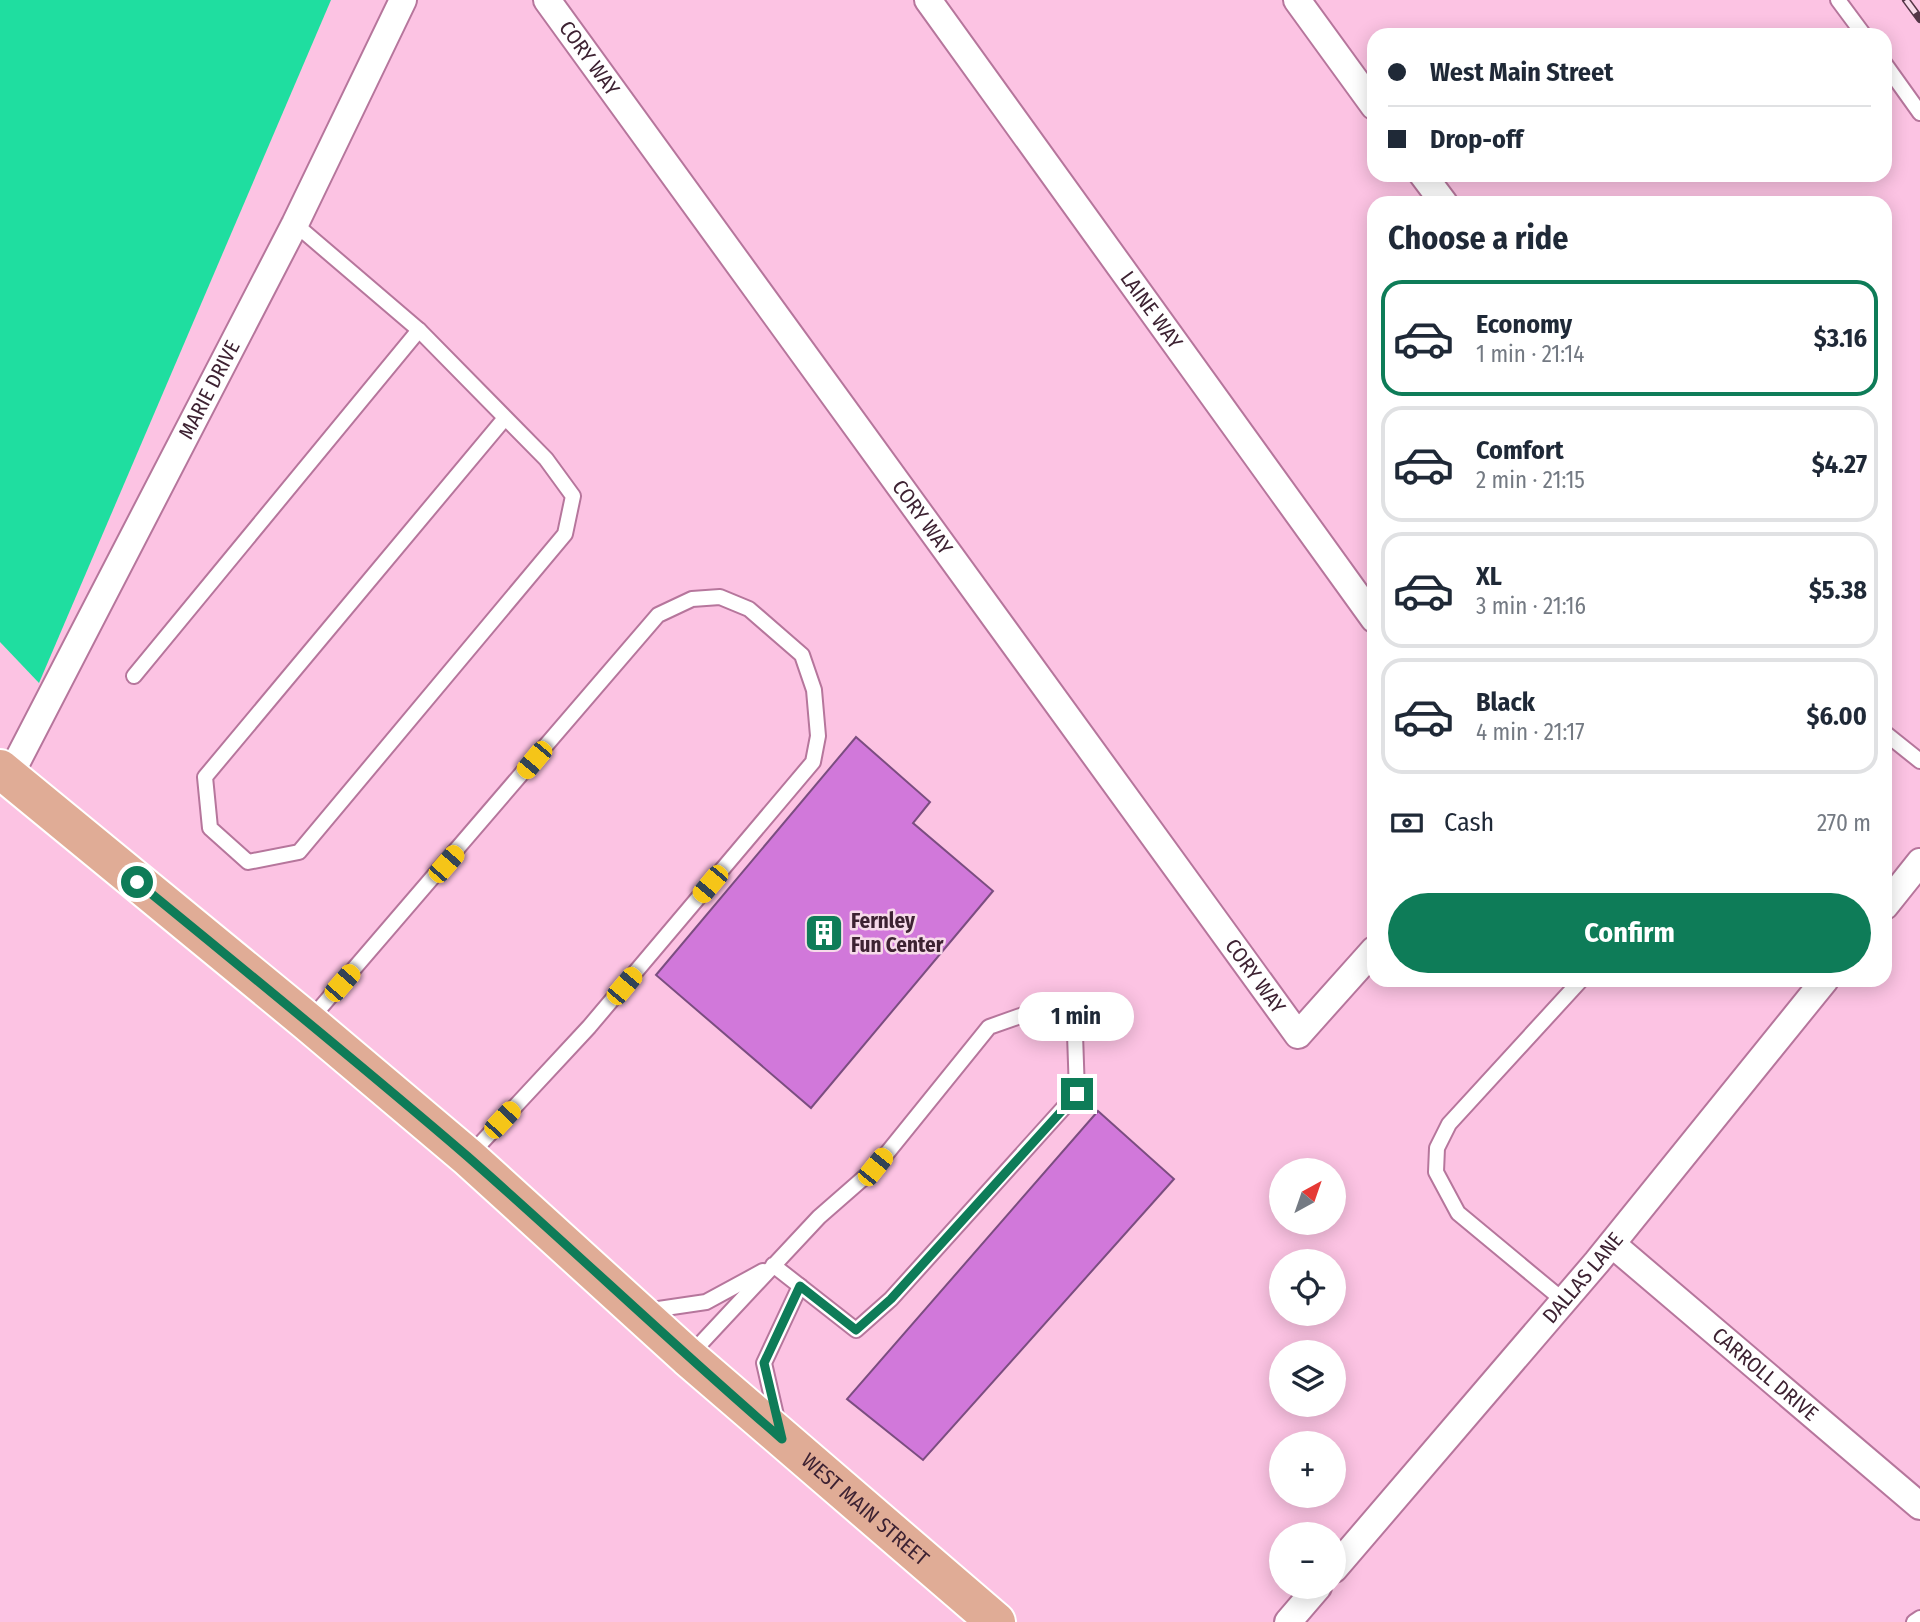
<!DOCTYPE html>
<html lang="en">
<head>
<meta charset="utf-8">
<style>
  :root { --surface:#fff; --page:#f2f2f3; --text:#1f2937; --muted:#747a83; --line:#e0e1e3; --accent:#0e7c58 }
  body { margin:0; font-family:"Fira Sans Condensed",sans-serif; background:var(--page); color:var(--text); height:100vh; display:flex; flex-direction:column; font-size:26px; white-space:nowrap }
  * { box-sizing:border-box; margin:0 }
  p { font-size:23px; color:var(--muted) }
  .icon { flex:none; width:38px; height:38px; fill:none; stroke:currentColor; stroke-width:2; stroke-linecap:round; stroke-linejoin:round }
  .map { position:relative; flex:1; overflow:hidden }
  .drawer { position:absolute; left:1367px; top:196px; width:525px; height:791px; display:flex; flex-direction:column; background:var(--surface); border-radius:21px; box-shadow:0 4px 18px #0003 }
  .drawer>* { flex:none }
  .banner { position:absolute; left:1367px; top:28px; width:525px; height:154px; border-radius:21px; box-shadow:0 4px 18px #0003; display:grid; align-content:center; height:154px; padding:0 21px; background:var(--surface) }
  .needle { width:46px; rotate:40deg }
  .buttons { position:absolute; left:1269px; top:1158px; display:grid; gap:14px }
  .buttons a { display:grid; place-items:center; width:77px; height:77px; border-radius:50%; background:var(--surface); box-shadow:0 4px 18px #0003; font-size:35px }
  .end { position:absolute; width:32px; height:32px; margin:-16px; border:9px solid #0e7c58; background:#fff; box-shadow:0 0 0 4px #fff }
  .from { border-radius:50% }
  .bubble { position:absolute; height:49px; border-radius:24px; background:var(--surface); box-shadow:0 4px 18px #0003; font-size:23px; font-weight:700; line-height:49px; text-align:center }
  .car { position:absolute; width:21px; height:42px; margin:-21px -10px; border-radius:9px; box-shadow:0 0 5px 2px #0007; background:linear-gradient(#f5c518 24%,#345 0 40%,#f5c518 0 76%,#345 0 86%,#f5c518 0) }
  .banner b { display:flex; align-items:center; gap:24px; height:66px; font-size:26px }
  .banner b+b { border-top:2px solid var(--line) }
  .banner i { width:18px; height:18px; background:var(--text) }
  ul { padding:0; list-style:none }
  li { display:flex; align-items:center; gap:21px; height:116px; margin:0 14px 10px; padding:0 7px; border:4px solid var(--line); border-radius:21px }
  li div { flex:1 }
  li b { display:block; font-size:26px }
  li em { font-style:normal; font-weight:700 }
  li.selected { border-color:var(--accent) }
  li>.icon { width:63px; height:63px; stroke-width:1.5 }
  h2 { padding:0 21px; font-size:32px; line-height:84px }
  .pay { display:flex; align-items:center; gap:18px; height:77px; padding:0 21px; font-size:26px }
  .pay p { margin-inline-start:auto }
  .button { display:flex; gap:14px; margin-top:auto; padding:14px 21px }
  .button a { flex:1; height:80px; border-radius:42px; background:var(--accent); color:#fff; font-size:28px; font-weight:700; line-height:80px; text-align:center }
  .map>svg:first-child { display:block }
  .green { fill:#1fdea0 }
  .building { fill:#d178da; stroke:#7b4d80; stroke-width:2 }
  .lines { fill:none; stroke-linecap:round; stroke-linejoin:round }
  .lane-casing { stroke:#b6769c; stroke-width:18 }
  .street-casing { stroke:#b6769c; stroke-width:30 }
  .primary-casing { stroke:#fff; stroke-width:42 }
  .lane { stroke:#fff; stroke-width:14 }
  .street { stroke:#fff; stroke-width:26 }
  .primary { stroke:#e0ac96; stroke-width:38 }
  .rail-casing { stroke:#543547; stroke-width:8 }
  .rail { stroke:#f7daea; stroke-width:5; stroke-dasharray:16; stroke-linecap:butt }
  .route { stroke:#0e7c58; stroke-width:9 }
  .labels { text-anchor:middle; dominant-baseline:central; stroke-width:5; stroke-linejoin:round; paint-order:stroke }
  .street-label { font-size:21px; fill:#3d2232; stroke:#f7daea }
  .poi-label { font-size:21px; font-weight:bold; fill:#3d2232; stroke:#f7daea; text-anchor:start }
</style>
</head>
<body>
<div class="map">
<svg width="1920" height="1622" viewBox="0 0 1920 1622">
  <rect width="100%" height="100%" fill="#fcc3e3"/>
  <path class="green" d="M0 0H331L39 683 0 642Z"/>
  <g class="building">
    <path d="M856 737 930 802 913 823 993 891 811 1108 656 975Z"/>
    <path d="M1098 1111 1174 1179 923 1460 847 1399Z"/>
  </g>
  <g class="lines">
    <g class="lane-casing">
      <g id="lane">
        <path d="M1838 0 1864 35"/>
        <path d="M1885 64 1920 113"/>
        <path d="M295 224 419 330 546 459 573 496 565 534 299 852 248 862 210 828 205 777 505 418"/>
        <path d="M134 676 419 330"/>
        <path d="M1885 733 1920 761"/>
        <path d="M309 1021 658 615 692 599 720 597 749 609 802 655 814 690 818 736 813 762 589 1027 470 1155"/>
        <path d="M1564 1301 1458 1213 1436 1172 1437 1148 1449 1124 1581 980"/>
        <path d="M645 1311 706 1302 763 1271"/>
        <path d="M690 1355 819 1217 875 1168 989 1027 1040 1009 1075 1034 1077 1093 891 1299 856 1330 773 1265"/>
        <path d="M778 1424 764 1363 800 1286"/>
        <path d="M1914 1622 1920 1618"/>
      </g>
    </g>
    <g class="street-casing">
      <g id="street">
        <path id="s1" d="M547 0 1298 1035 1374 950"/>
        <path id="s2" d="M928 0 1374 619"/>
        <path d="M1297 0 1374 106"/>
        <path d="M1423 175 1444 203"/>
        <path id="s3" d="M9 777 295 224 403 0"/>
        <path d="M1885 906 1920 862"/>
        <path id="s4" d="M1612 1244 1920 1506"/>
        <path id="s5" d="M1334 1569 1597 1262 1825 980"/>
        <path d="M1288 1622 1318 1587"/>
      </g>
    </g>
    <g class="primary-casing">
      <g id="primary">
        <path id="s6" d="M0 769 308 1022 468 1157 688 1357 996 1622"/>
      </g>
    </g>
    <use href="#lane" class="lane"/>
    <use href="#street" class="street"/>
    <use href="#primary" class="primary"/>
    <g class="rail-casing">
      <path id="rail" d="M1906 0 1920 19"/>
    </g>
    <use href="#rail" class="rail"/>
  </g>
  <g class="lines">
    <path class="route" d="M137 882C248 973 359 1063 467 1156 573 1249 675 1347 782 1439L764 1363 800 1286 856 1330 891 1299 1077 1094"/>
  </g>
  <defs>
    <g id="building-square" transform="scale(2.0125)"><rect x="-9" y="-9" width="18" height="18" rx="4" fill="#0e7c58" stroke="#f7daea"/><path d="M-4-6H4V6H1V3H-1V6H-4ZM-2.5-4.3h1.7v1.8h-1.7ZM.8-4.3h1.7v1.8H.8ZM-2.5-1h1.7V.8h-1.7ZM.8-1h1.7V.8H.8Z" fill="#fff"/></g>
  </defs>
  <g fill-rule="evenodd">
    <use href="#building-square" x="824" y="933"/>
  </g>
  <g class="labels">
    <g class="street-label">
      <text stroke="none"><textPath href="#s1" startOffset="72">CORY WAY</textPath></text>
      <text stroke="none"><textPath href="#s2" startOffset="382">LAINE WAY</textPath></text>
      <text stroke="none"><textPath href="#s3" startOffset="436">MARIE DRIVE</textPath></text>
      <text stroke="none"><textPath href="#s1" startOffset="639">CORY WAY</textPath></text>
      <text stroke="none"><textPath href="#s1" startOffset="1206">CORY WAY</textPath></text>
      <text stroke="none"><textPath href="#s5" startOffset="383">DALLAS LANE</textPath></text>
      <text stroke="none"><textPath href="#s4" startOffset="201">CARROLL DRIVE</textPath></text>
      <text stroke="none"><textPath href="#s6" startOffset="1139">WEST MAIN STREET</textPath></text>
    </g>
    <g class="poi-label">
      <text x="851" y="921">Fernley<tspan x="851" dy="24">Fun Center</tspan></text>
    </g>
  </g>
</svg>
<div class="buttons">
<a><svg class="needle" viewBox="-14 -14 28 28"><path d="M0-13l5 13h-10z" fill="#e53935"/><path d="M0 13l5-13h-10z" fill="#747a83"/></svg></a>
<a><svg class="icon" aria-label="locate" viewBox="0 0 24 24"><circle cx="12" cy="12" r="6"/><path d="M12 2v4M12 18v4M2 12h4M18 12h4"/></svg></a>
<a><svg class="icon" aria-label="layers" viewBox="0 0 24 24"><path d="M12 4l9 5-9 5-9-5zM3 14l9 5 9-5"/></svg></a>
<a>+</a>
<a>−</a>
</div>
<i class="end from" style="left:137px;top:882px"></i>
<i class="end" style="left:1077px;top:1094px"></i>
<div class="bubble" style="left:1018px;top:992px;width:116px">1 min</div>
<i class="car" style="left:534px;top:760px;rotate:220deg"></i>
<i class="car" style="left:446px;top:864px;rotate:41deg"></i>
<i class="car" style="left:710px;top:884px;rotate:220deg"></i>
<i class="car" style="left:342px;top:983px;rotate:41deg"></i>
<i class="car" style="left:624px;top:986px;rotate:40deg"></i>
<i class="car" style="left:502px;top:1120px;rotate:43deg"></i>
<i class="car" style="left:875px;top:1167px;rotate:39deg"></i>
<div class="banner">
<b><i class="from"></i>West Main Street</b>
<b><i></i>Drop-off</b>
</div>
<section class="drawer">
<h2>Choose a ride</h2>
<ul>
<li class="selected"><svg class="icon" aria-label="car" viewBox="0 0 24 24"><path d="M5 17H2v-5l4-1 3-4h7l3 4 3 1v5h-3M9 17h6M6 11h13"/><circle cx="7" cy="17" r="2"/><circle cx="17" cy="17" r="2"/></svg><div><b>Economy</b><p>1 min · 21:14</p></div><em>$3.16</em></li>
<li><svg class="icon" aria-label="car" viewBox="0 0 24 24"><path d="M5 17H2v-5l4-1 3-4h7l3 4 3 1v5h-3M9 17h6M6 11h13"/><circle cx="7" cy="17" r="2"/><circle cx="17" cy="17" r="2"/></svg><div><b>Comfort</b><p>2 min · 21:15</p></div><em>$4.27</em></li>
<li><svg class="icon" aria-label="car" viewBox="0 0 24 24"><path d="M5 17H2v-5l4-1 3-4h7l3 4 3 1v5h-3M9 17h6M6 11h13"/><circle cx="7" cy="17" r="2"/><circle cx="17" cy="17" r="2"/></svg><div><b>XL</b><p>3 min · 21:16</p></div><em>$5.38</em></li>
<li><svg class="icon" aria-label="car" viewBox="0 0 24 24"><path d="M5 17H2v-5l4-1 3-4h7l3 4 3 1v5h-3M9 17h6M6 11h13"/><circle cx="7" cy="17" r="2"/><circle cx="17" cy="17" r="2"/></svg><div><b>Black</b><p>4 min · 21:17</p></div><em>$6.00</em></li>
</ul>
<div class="pay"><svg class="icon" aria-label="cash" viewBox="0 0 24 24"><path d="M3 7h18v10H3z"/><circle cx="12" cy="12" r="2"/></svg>Cash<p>270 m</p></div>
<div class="button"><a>Confirm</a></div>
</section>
</div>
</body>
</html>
